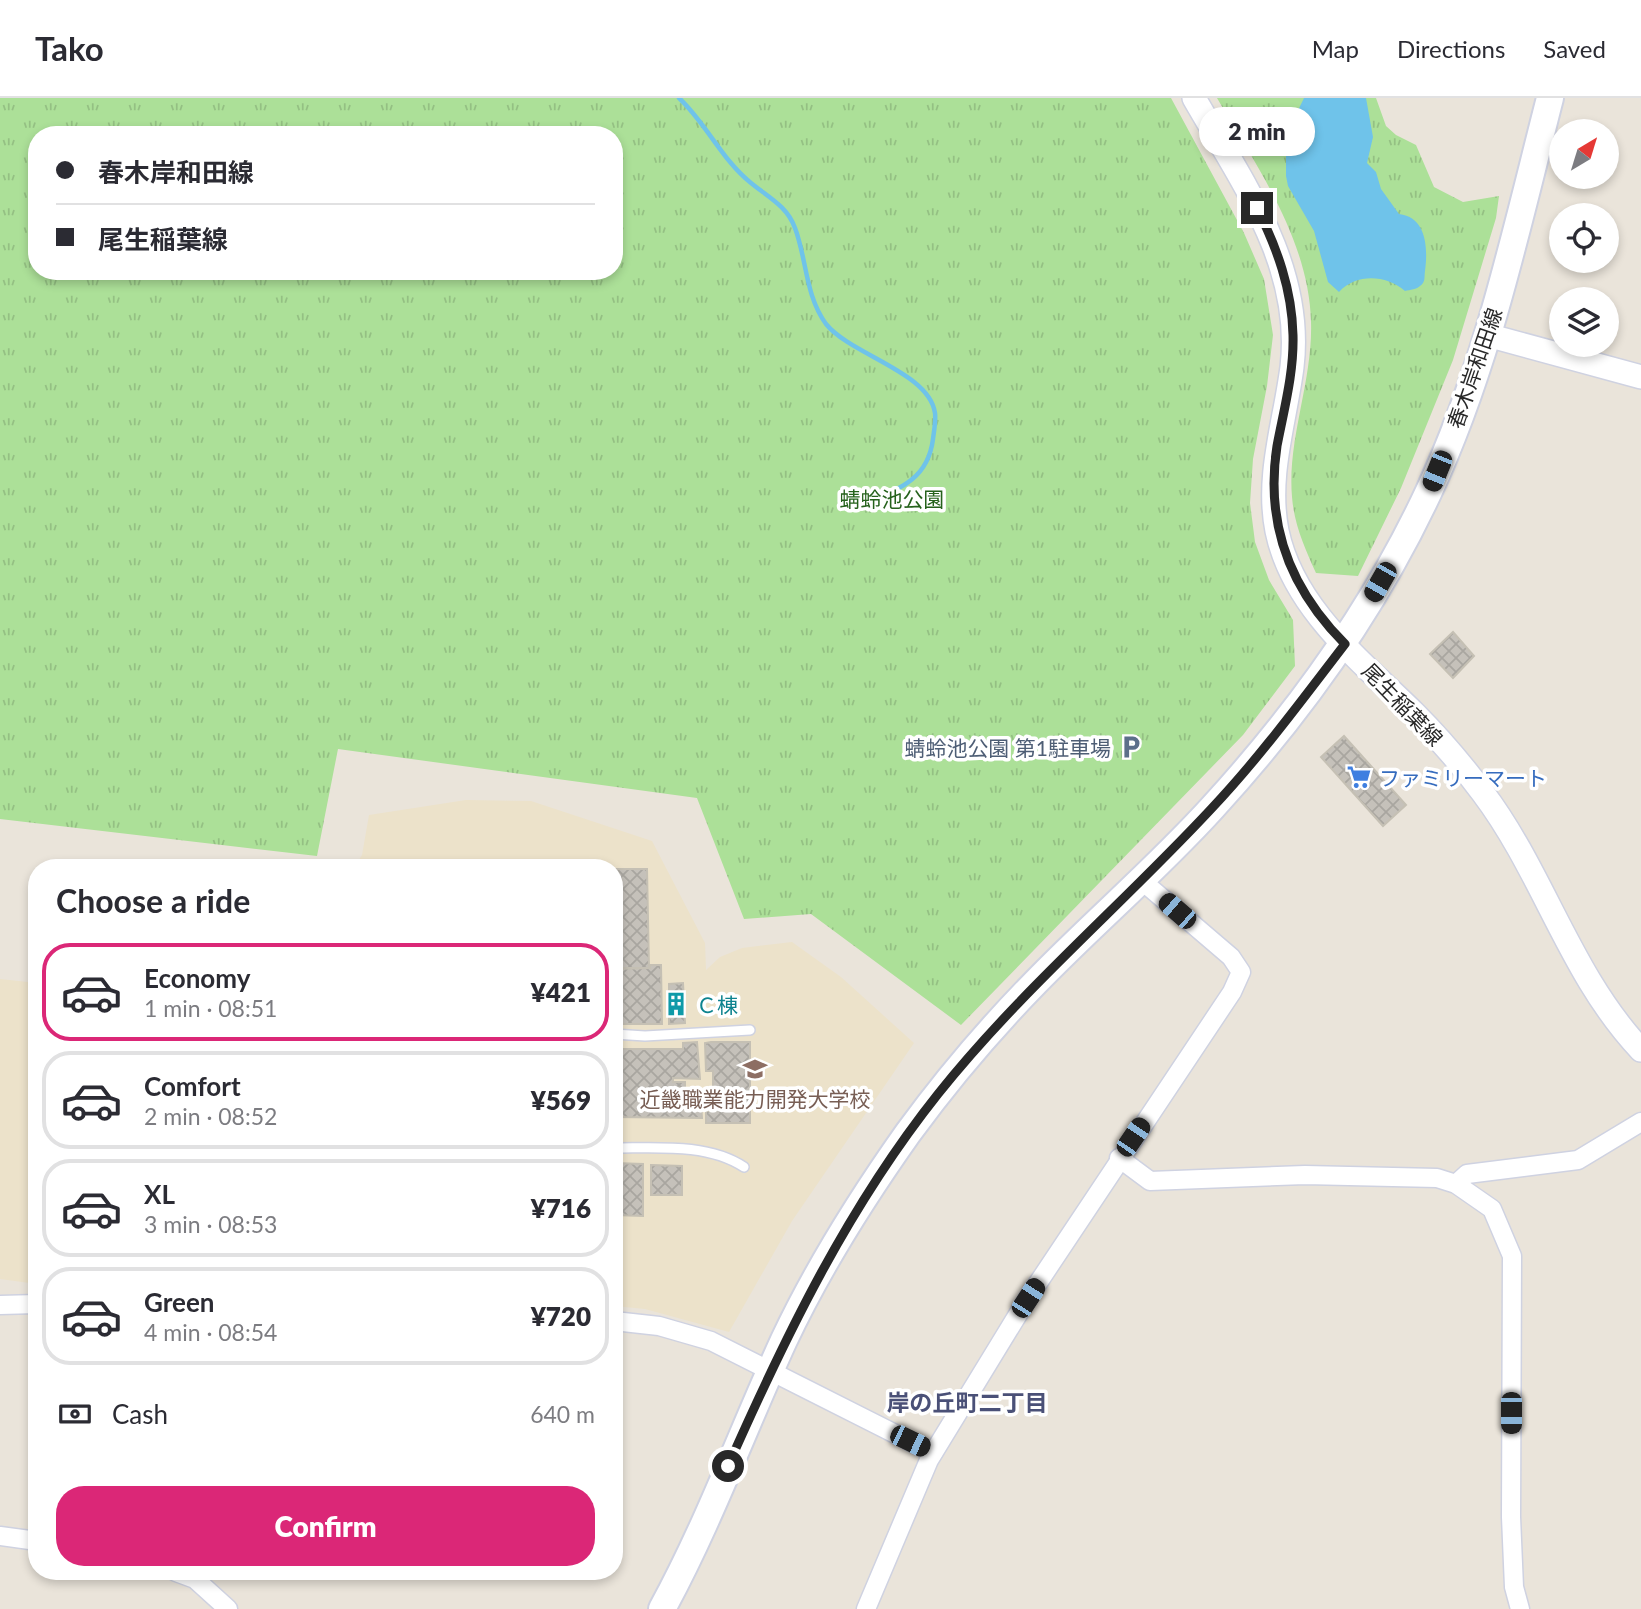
<!DOCTYPE html>
<html lang="en">
<head>
<meta charset="utf-8">
<style>
  :root { --surface:#fff; --page:#f7f7f7; --text:#2b2b33; --muted:#7c7c81; --line:#e1e1e2; --accent:#db2777 }
  body { margin:0; font-family:Lato,"Noto Sans JP",sans-serif; background:var(--page); color:var(--text); height:100vh; display:flex; flex-direction:column; font-size:26px; white-space:nowrap }
  * { box-sizing:border-box; margin:0 }
  p { font-size:23px; color:var(--muted) }
  .icon { flex:none; width:38px; height:38px; fill:none; stroke:currentColor; stroke-width:2; stroke-linecap:round; stroke-linejoin:round }
  .map { position:relative; flex:1; overflow:hidden }
  .sheet { position:absolute; left:28px; top:761px; width:595px; height:721px; display:flex; flex-direction:column; background:var(--surface); border-radius:28px; box-shadow:0 4px 10px #0003 }
  .sheet>* { flex:none }
  .hud { position:absolute; left:28px; top:28px; width:595px; height:154px; border-radius:28px; box-shadow:0 4px 10px #0003; display:grid; align-content:center; height:154px; padding:0 28px; background:var(--surface) }
  .needle { width:46px; rotate:38deg }
  .buttons { position:absolute; left:1549px; top:21px; display:grid; gap:14px }
  .buttons a { display:grid; place-items:center; width:70px; height:70px; border-radius:50%; background:var(--surface); box-shadow:0 4px 10px #0003; font-size:35px }
  .end { position:absolute; width:32px; height:32px; margin:-16px; border:9px solid #282828; background:#fff; box-shadow:0 0 0 4px #fff }
  .from { border-radius:50% }
  .bubble { position:absolute; height:49px; border-radius:24px; background:var(--surface); box-shadow:0 4px 10px #0003; font-size:23px; font-weight:800; line-height:49px; text-align:center }
  .car { position:absolute; width:21px; height:42px; margin:-21px -10px; border-radius:9px; box-shadow:0 0 5px 2px #0007; background:linear-gradient(#222 24%,#8ab4d8 0 40%,#222 0 76%,#8ab4d8 0 86%,#222 0) }
  .hud b { display:flex; align-items:center; gap:24px; height:66px; font-size:26px }
  .hud b+b { border-top:2px solid var(--line) }
  .hud i { width:18px; height:18px; background:var(--text) }
  ul { padding:0; list-style:none }
  li { display:flex; align-items:center; gap:21px; height:98px; margin:0 14px 10px; padding:0 14px; border:4px solid var(--line); border-radius:28px }
  li div { flex:1 }
  li b { display:block; font-size:26px }
  li em { font-style:normal; font-weight:800 }
  li.current { border-color:var(--accent) }
  li>.icon { width:63px; height:63px; stroke-width:1.5 }
  h2 { padding:0 28px; font-size:32px; line-height:84px }
  .pay { display:flex; align-items:center; gap:18px; height:77px; padding:0 28px; font-size:26px }
  .pay p { margin-inline-start:auto }
  .cta { display:flex; gap:14px; margin-top:auto; padding:14px 28px }
  .cta a { flex:1; height:80px; border-radius:28px; background:var(--accent); color:#fff; font-size:28px; font-weight:800; line-height:80px; text-align:center }
  header { display:flex; align-items:center; gap:42px; box-sizing:border-box; height:98px; padding:0 35px; background:var(--surface); border-bottom:2px solid var(--line) }
  header strong { font-size:33px }
  nav { display:flex; gap:38px; margin-inline-start:auto; font-size:24px }
  .map>svg:first-child { display:block }
  .education { fill:#ece2ca }
  .grass { fill:url(#grass-tufts); fill-rule:evenodd }
  .water { fill:#6fc3ea }
  .lines { fill:none; stroke-linecap:round; stroke-linejoin:round }
  .stream { stroke:#6fc3ea; stroke-width:4.5 }
  .building { fill:url(#building-cross-hatch); stroke:#c5c0b4; stroke-width:2 }
  .service-casing { stroke:#cfd2e1; stroke-width:12 }
  .minor-casing { stroke:#cfd2e1; stroke-width:21 }
  .tertiary-casing { stroke:#cfd2e1; stroke-width:26 }
  .secondary-casing { stroke:#cfd2e1; stroke-width:30 }
  .service { stroke:#fff; stroke-width:9 }
  .minor { stroke:#fff; stroke-width:18 }
  .tertiary { stroke:#fff; stroke-width:23 }
  .secondary { stroke:#fff; stroke-width:26 }
  .route { stroke:#282828; stroke-width:9 }
  .labels { text-anchor:middle; dominant-baseline:central; stroke-width:7; stroke-linejoin:round; paint-order:stroke }
  .street-label { font-size:21px; fill:#282828; stroke:#fff }
  .park-label { font-size:21px; fill:#26621c; stroke:#fff }
  .service-label { font-size:21px; fill:#4e5e75; stroke:#fff; text-anchor:end }
  .shop-label { font-size:21px; fill:#366cbe; stroke:#fff; text-anchor:start }
  .culture-label { font-size:21px; fill:#0d838f; stroke:#fff; text-anchor:start }
  .education-label { font-size:21px; fill:#785e54; stroke:#fff }
  .neighbourhood-label { font-size:23px; font-weight:bold; fill:#4a5077; stroke:#fff }
</style>
</head>
<body>
<header>
<strong>Tako</strong>
<nav><a>Map</a><a>Directions</a><a>Saved</a></nav>
</header>
<div class="map">
<svg width="1641" height="1511" viewBox="0 0 1641 1511">
  <defs>
    <pattern id="grass-tufts" width="24" height="20" patternUnits="userSpaceOnUse" patternTransform="scale(1.75)"><rect width="24" height="20" fill="#ace098"/><path d="M3 7l-1-3M5 7V3M7 7l1-3M15 17l-1-3M17 17v-4M19 17l1-3" fill="none" stroke="#94c083"/></pattern>
    <pattern id="building-cross-hatch" width="8" height="8" patternUnits="userSpaceOnUse" patternTransform="scale(1.75)"><rect width="8" height="8" fill="#c5c1ba"/><path d="M0 0l8 8M0 8l8-8" fill="none" stroke="#a9a6a0"/></pattern>
  </defs>
  <rect width="100%" height="100%" fill="#eae4da"/>
  <g class="education">
    <path d="M466 702 531 703 652 743 705 845 706 872 720 859 742 850 792 844 841 879 914 945 792 1123 729 1234 645 1211 614 1208V770H354L362 757 369 717Z"/>
    <path d="M0 881 37 885V1186L0 1181Z"/>
  </g>
  <g class="grass">
    <path d="M0 0H1171L1244 135 1264 181 1273 237 1267 288 1253 361 1250 405 1255 444 1269 482 1293 522 1295 568 1243 637 961 927 811 816 744 821 697 700 338 651 317 758 0 721ZM37 37H614V173H37Z"/>
    <path d="M1217 0H1376L1386 28 1396 37 1416 47 1434 89 1463 104 1499 98 1496 120 1453 262 1401 390 1358 478 1316 475C1305 451 1294 426 1292 399 1287 341 1313 283 1311 224 1309 142 1257 69 1217 0Z"/>
  </g>
  <path class="water" d="M1304 0H1366L1373 39 1367 65 1376 74 1381 91 1399 116C1427 119 1428 151 1425 173 1424 179 1426 184 1420 188 1417 191 1410 192 1405 193 1386 177 1357 175 1339 194L1328 184 1314 133 1288 88 1286 78V37Z"/>
  <g class="lines">
    <path class="stream" d="M679 0C706 25 722 62 751 85 768 99 787 108 795 130 807 162 805 197 826 226 851 257 929 274 935 315 936 323 934 333 933 341 928 380 902 390 870 403"/>
  </g>
  <g class="building">
    <path d="M1453 534 1474 558 1453 580 1430 556Z"/>
    <path d="M1344 638 1406 707 1383 728 1321 659Z"/>
    <path d="M614 771H647L649 870H614Z"/>
    <path d="M650 867H661L662 926H614V871L650 870Z"/>
    <path d="M683 885 685 925 669 926V886Z"/>
    <path d="M697 944 700 981 673 980V984H685V991L700 990 702 1020 614 1019V990H618L614 951H683V945Z"/>
    <path d="M711 944H750V1025H706V1013H713V973H706L705 945Z"/>
    <path d="M614 1065 643 1066V1118L614 1117Z"/>
    <path d="M651 1067 682 1068V1097H651Z"/>
  </g>
  <g class="lines">
    <g class="service-casing">
      <g id="service">
        <path d="M614 936 645 938 750 932"/>
        <path d="M614 1050C656 1050 708 1045 744 1069"/>
      </g>
    </g>
    <g class="minor-casing">
      <g id="minor">
        <path d="M1119 1060 1150 1083 1305 1077 1437 1080 1456 1086 1492 1111 1512 1158 1511 1419 1514 1489 1520 1511"/>
        <path d="M1456 1086 1467 1076 1578 1062 1641 1024"/>
        <path d="M0 1207 37 1206"/>
        <path d="M614 1223 659 1228 711 1243 933 1355"/>
        <path d="M0 1438 37 1443"/>
        <path d="M176 1474 195 1481 228 1511"/>
        <path d="M866 1511 929 1362 1028 1200 1232 894 1241 874 1231 859 1141 782"/>
      </g>
    </g>
    <g class="tertiary-casing">
      <g id="tertiary">
        <path d="M1194 0C1242 84 1304 168 1292 269 1285 324 1266 378 1277 433 1293 510 1361 563 1414 615 1439 640 1462 667 1483 695 1544 776 1570 877 1641 952"/>
        <path d="M1487 237 1641 279"/>
      </g>
    </g>
    <g class="secondary-casing">
      <path id="secondary" d="M662 1511C709 1425 743 1331 784 1242 818 1170 862 1100 908 1035 946 983 990 931 1035 885 1093 825 1157 771 1213 709 1299 615 1375 509 1429 393 1487 269 1516 132 1550 0"/>
    </g>
    <use href="#service" class="service"/>
    <use href="#minor" class="minor"/>
    <use href="#tertiary" class="tertiary"/>
    <use href="#secondary" class="secondary"/>
  </g>
  <g class="lines">
    <path class="route" d="M728 1368C786 1237 848 1109 938 996 1021 892 1122 807 1212 710 1260 659 1302 602 1345 546 1290 491 1265 425 1277 348 1284 311 1294 275 1293 237 1292 191 1277 150 1257 110"/>
  </g>
  <defs>
    <g id="parking-bare" transform="scale(1.89)"><path d="M-3.5-5.5H1a3.5 3.5 0 0 1 0 7H-1V5.5H-3.5ZM-1-3.4V-.6H.8a1.4 1.4 0 0 0 0-2.8Z" fill="#5c6f8a" stroke="#fff" stroke-width="2.5" paint-order="stroke"/></g>
    <g id="supermarket-bare" transform="scale(1.89)"><path d="M-6-5.5h2.5l.6 2H6L4.5 2H-2.5L-4.4-4H-6ZM-1.5 3.2a1.3 1.3 0 1 0 .1 0ZM3 3.2a1.3 1.3 0 1 0 .1 0Z" fill="#3f7fe0" stroke="#fff" stroke-width="2.5" paint-order="stroke"/></g>
    <g id="building-bare" transform="scale(1.89)"><path d="M-4-6H4V6H1V3H-1V6H-4ZM-2.5-4.3h1.7v1.8h-1.7ZM.8-4.3h1.7v1.8H.8ZM-2.5-1h1.7V.8h-1.7ZM.8-1h1.7V.8H.8Z" fill="#0f9aa8" stroke="#fff" stroke-width="2.5" paint-order="stroke"/></g>
    <g id="university-bare" transform="scale(1.89)"><path d="M0-5L7-2L0 1L-7-2ZM-4 1L0 2.5L4 1V4Q0 6-4 4Z" fill="#8d6e63" stroke="#fff" stroke-width="2.5" paint-order="stroke"/></g>
  </defs>
  <g fill-rule="evenodd">
    <use href="#parking-bare" x="1131" y="649"/>
    <use href="#supermarket-bare" x="1359" y="679"/>
    <use href="#building-bare" x="676" y="906"/>
    <use href="#university-bare" x="755" y="971"/>
  </g>
  <g class="labels">
    <g class="street-label">
      <text transform="translate(1474 270) rotate(-71)">春木岸和田線</text>
      <text transform="translate(1403 606) rotate(46)">尾生稲葉線</text>
    </g>
    <g class="park-label">
      <text x="892" y="400">蜻蛉池公園</text>
    </g>
    <g class="service-label">
      <text x="1111" y="649">蜻蛉池公園 第1駐車場</text>
    </g>
    <g class="shop-label">
      <text x="1379" y="679">ファミリーマート</text>
    </g>
    <g class="culture-label">
      <text x="696" y="906">Ｃ棟</text>
    </g>
    <g class="education-label">
      <text x="755" y="1000">近畿職業能力開発大学校</text>
    </g>
    <g class="neighbourhood-label">
      <text x="967" y="1304">岸の丘町二丁目</text>
    </g>
  </g>
</svg>
<div class="buttons">
<a><svg class="needle" viewBox="-14 -14 28 28"><path d="M0-13l5 13h-10z" fill="#e53935"/><path d="M0 13l5-13h-10z" fill="#7c7c81"/></svg></a>
<a><svg class="icon" aria-label="locate" viewBox="0 0 24 24"><circle cx="12" cy="12" r="6"/><path d="M12 2v4M12 18v4M2 12h4M18 12h4"/></svg></a>
<a><svg class="icon" aria-label="layers" viewBox="0 0 24 24"><path d="M12 4l9 5-9 5-9-5zM3 14l9 5 9-5"/></svg></a>
</div>
<i class="end from" style="left:728px;top:1368px"></i>
<i class="end" style="left:1257px;top:110px"></i>
<div class="bubble" style="left:1199px;top:9px;width:116px">2 min</div>
<i class="car" style="left:1437px;top:373px;rotate:202deg"></i>
<i class="car" style="left:1380px;top:484px;rotate:210deg"></i>
<i class="car" style="left:1177px;top:813px;rotate:311deg"></i>
<i class="car" style="left:1133px;top:1039px;rotate:34deg"></i>
<i class="car" style="left:1028px;top:1200px;rotate:33deg"></i>
<i class="car" style="left:1511px;top:1315px;rotate:180deg"></i>
<i class="car" style="left:910px;top:1343px;rotate:116deg"></i>
<div class="hud">
<b><i class="from"></i>春木岸和田線</b>
<b><i></i>尾生稲葉線</b>
</div>
<section class="sheet">
<h2>Choose a ride</h2>
<ul>
<li class="current"><svg class="icon" aria-label="car" viewBox="0 0 24 24"><path d="M5 17H2v-5l4-1 3-4h7l3 4 3 1v5h-3M9 17h6M6 11h13"/><circle cx="7" cy="17" r="2"/><circle cx="17" cy="17" r="2"/></svg><div><b>Economy</b><p>1 min · 08:51</p></div><em>¥421</em></li>
<li><svg class="icon" aria-label="car" viewBox="0 0 24 24"><path d="M5 17H2v-5l4-1 3-4h7l3 4 3 1v5h-3M9 17h6M6 11h13"/><circle cx="7" cy="17" r="2"/><circle cx="17" cy="17" r="2"/></svg><div><b>Comfort</b><p>2 min · 08:52</p></div><em>¥569</em></li>
<li><svg class="icon" aria-label="car" viewBox="0 0 24 24"><path d="M5 17H2v-5l4-1 3-4h7l3 4 3 1v5h-3M9 17h6M6 11h13"/><circle cx="7" cy="17" r="2"/><circle cx="17" cy="17" r="2"/></svg><div><b>XL</b><p>3 min · 08:53</p></div><em>¥716</em></li>
<li><svg class="icon" aria-label="car" viewBox="0 0 24 24"><path d="M5 17H2v-5l4-1 3-4h7l3 4 3 1v5h-3M9 17h6M6 11h13"/><circle cx="7" cy="17" r="2"/><circle cx="17" cy="17" r="2"/></svg><div><b>Green</b><p>4 min · 08:54</p></div><em>¥720</em></li>
</ul>
<div class="pay"><svg class="icon" aria-label="cash" viewBox="0 0 24 24"><path d="M3 7h18v10H3z"/><circle cx="12" cy="12" r="2"/></svg>Cash<p>640 m</p></div>
<div class="cta"><a>Confirm</a></div>
</section>
</div>
</body>
</html>
